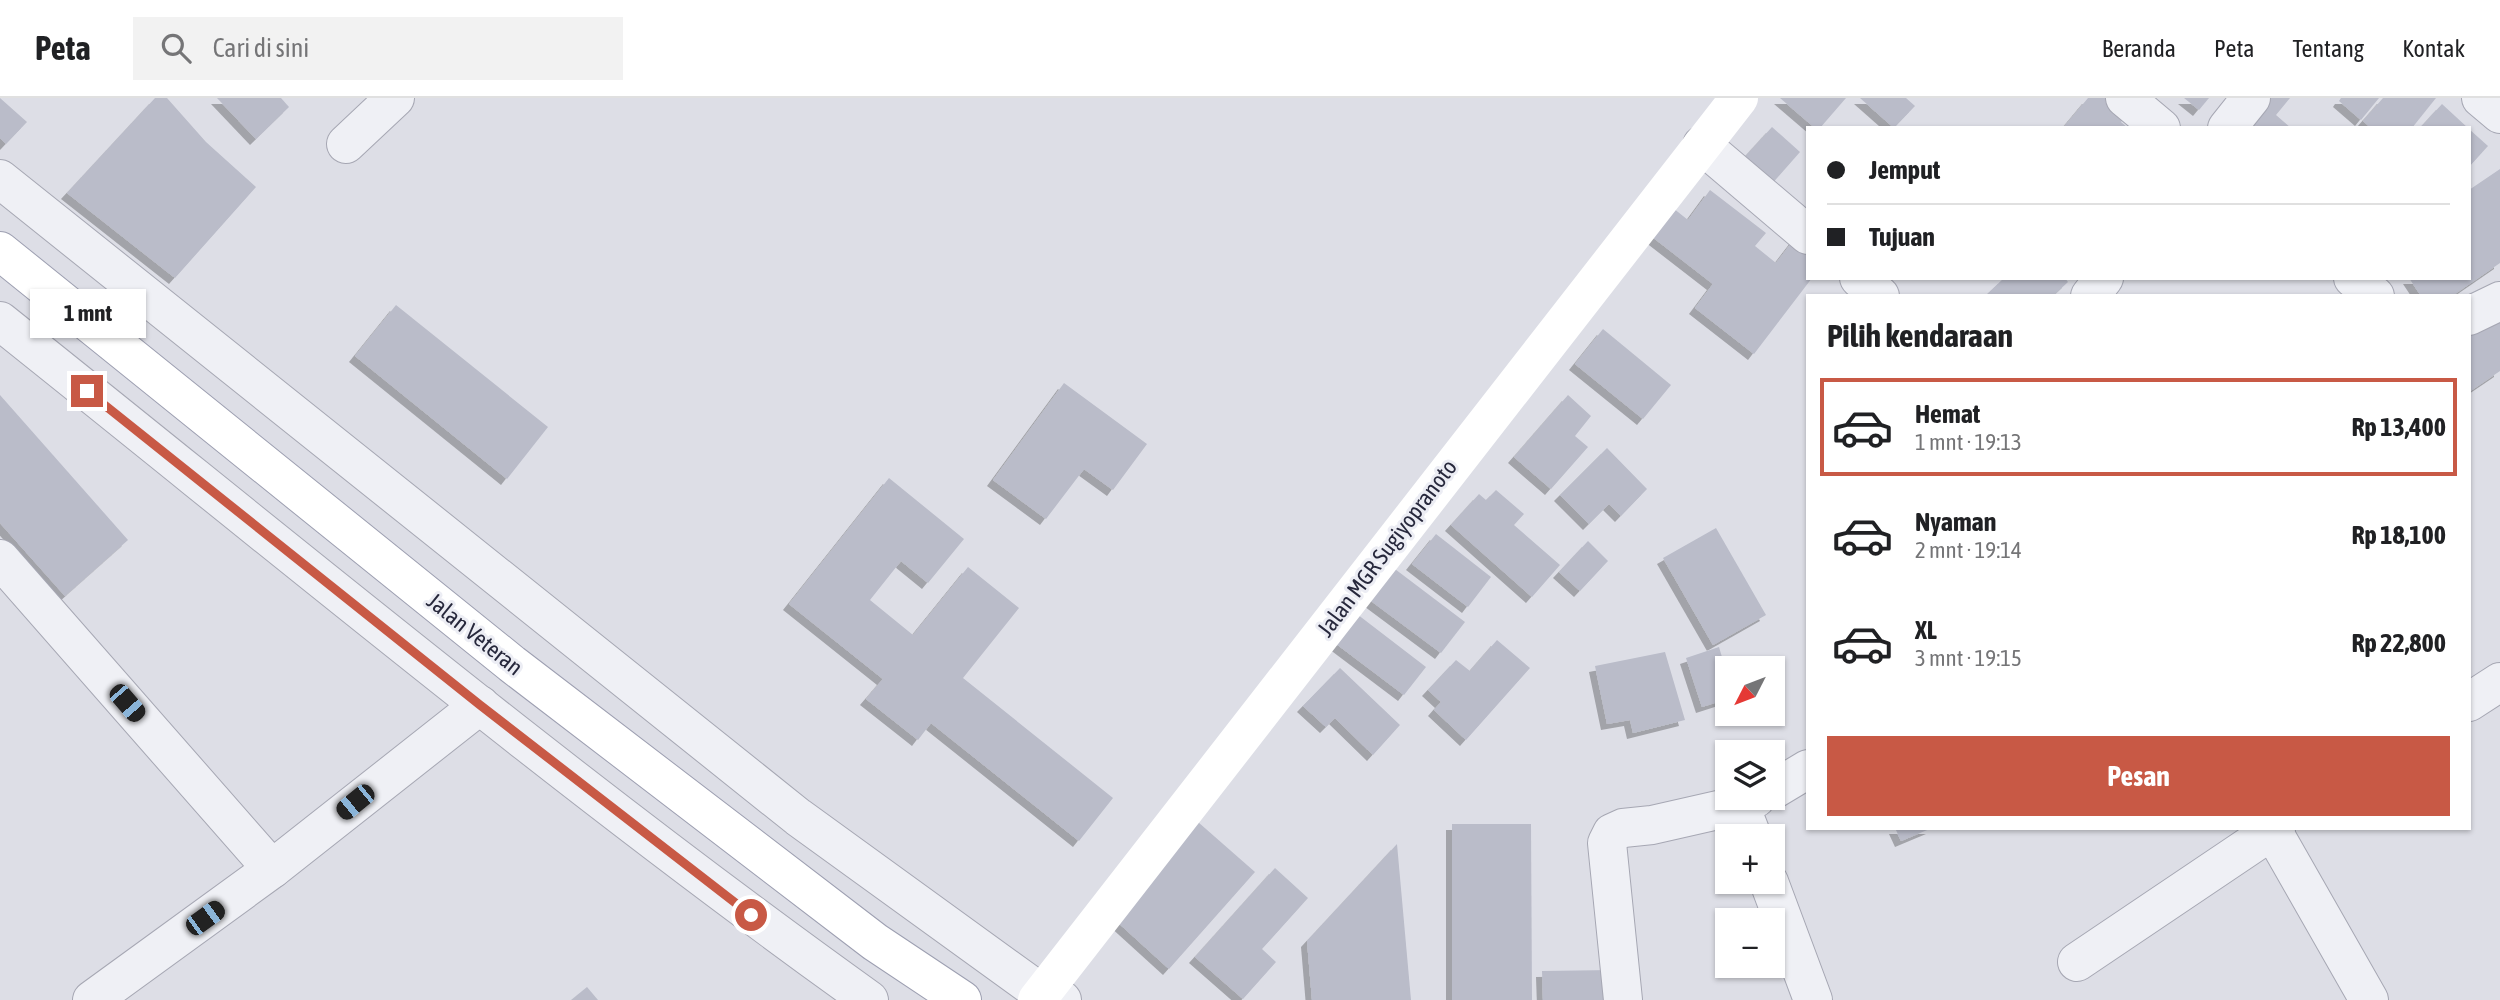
<!DOCTYPE html>
<html lang="id">
<head>
<meta charset="utf-8">
<style>
  :root { --surface:#fff; --page:#f2f2f2; --text:#202124; --muted:#757577; --line:#e0e0e0; --accent:#c85945 }
  body { margin:0; font-family:"Asap Condensed",sans-serif; background:var(--page); color:var(--text); height:100vh; display:flex; flex-direction:column; font-size:26px; white-space:nowrap }
  * { box-sizing:border-box; margin:0 }
  p { font-size:23px; color:var(--muted) }
  .icon { flex:none; width:38px; height:38px; fill:none; stroke:currentColor; stroke-width:2; stroke-linecap:round; stroke-linejoin:round }
  .map { position:relative; flex:1; overflow:hidden }
  .side { position:absolute; left:1806px; top:196px; width:665px; height:536px; display:flex; flex-direction:column; background:var(--surface); border-radius:0px; box-shadow:0 2px 5px #0004 }
  .side>* { flex:none }
  .top-card { position:absolute; left:1806px; top:28px; width:665px; height:154px; border-radius:0px; box-shadow:0 2px 5px #0004; display:grid; align-content:center; height:154px; padding:0 21px; background:var(--surface) }
  .needle { width:46px; rotate:228deg }
  .buttons { position:absolute; left:1715px; top:558px; display:grid; gap:14px }
  .buttons a { display:grid; place-items:center; width:70px; height:70px; border-radius:0px; background:var(--surface); box-shadow:0 2px 5px #0004; font-size:35px }
  .end { position:absolute; width:32px; height:32px; margin:-16px; border:9px solid #c85945; background:#fff; box-shadow:0 0 0 4px #fff }
  .from { border-radius:50% }
  .bubble { position:absolute; height:49px; border-radius:0px; background:var(--surface); box-shadow:0 2px 5px #0004; font-size:23px; font-weight:700; line-height:49px; text-align:center }
  .car { position:absolute; width:21px; height:42px; margin:-21px -10px; border-radius:9px; box-shadow:0 0 5px 2px #0007; background:linear-gradient(#222 24%,#8ab4d8 0 40%,#222 0 76%,#8ab4d8 0 86%,#222 0) }
  .top-card b { display:flex; align-items:center; gap:24px; height:66px; font-size:26px }
  .top-card b+b { border-top:2px solid var(--line) }
  .top-card i { width:18px; height:18px; background:var(--text) }
  ul { padding:0; list-style:none }
  li { display:flex; align-items:center; gap:21px; height:98px; margin:0 14px 10px; padding:0 7px; border:4px solid transparent; border-radius:0px }
  li div { flex:1 }
  li b { display:block; font-size:26px }
  li em { font-style:normal; font-weight:700 }
  li.selected { border-color:var(--accent) }
  li>.icon { width:63px; height:63px; stroke-width:1.5 }
  h2 { padding:0 21px; font-size:32px; line-height:84px }
  .button { display:flex; gap:14px; margin-top:auto; padding:14px 21px }
  .button a { flex:1; height:80px; border-radius:0px; background:var(--accent); color:#fff; font-size:28px; font-weight:700; line-height:80px; text-align:center }
  header { display:flex; align-items:center; gap:42px; box-sizing:border-box; height:98px; padding:0 35px; background:var(--surface); border-bottom:2px solid var(--line) }
  header strong { font-size:33px }
  nav { display:flex; gap:38px; margin-inline-start:auto; font-size:24px }
  .search { width:490px; height:63px; background:var(--page); display:flex; align-items:center; gap:18px; box-sizing:border-box; padding:0 24px; border-radius:0px; color:var(--muted); font-size:26px }
  .map>svg:first-child { display:block }
  .building { fill:#babcc9; filter:url(#shadow) }
  .lines { fill:none; stroke-linecap:round; stroke-linejoin:round }
  .street-casing { stroke:#a6a7b3; stroke-width:40 }
  .primary-casing { stroke:#9d9fb1; stroke-width:40 }
  .street { stroke:#eff0f5; stroke-width:38 }
  .secondary { stroke:#fff; stroke-width:38 }
  .primary { stroke:#fff; stroke-width:38 }
  .route { stroke:#c85945; stroke-width:9 }
  .labels { text-anchor:middle; dominant-baseline:central; stroke-width:6; stroke-linejoin:round; paint-order:stroke }
  .street-label { font-size:23px; fill:#27283c; stroke:#ecedf4 }
</style>
</head>
<body>
<header>
<strong>Peta</strong>
<div class="search"><svg class="icon" aria-label="search" viewBox="0 0 24 24"><circle cx="10" cy="10" r="6"/><path d="M15 15l6 6"/></svg>Cari di sini</div>
<nav><a>Beranda</a><a>Peta</a><a>Tentang</a><a>Kontak</a></nav>
</header>
<div class="map">
<svg width="2500" height="902" viewBox="0 0 2500 902">
  <defs>
    <filter id="shadow"><feDropShadow dx="-6" dy="6" stdDeviation="0" flood-color="#0004"/></filter>
  </defs>
  <rect width="100%" height="100%" fill="#dddee6"/>
  <g class="building">
    <path d="M0 0 27 24 6 46 0 40Z"/>
    <path d="M155 0H167L206 44 256 89 175 180 67 95Z"/>
    <path d="M217 0H281L289 9 256 41Z"/>
    <path d="M1780 0H1846L1820 30H1815Z"/>
    <path d="M1860 0H1906L1915 8 1894 30Z"/>
    <path d="M2088 0H2107L2127 16 2121 24 2128 30H2063Z"/>
    <path d="M2184 0H2209L2199 12Z"/>
    <path d="M2253 0H2290L2276 17 2291 30H2229Z"/>
    <path d="M2341 0H2379L2361 22 2339 3Z"/>
    <path d="M2383 0H2436L2412 30H2371L2363 23Z"/>
    <path d="M2442 6 2468 30H2420Z"/>
    <path d="M1772 29 1800 54 1770 88 1741 63Z"/>
    <path d="M2469 31 2488 48 2469 69Z"/>
    <path d="M2500 71V165L2452 198H2421L2409 180H2469V92Z"/>
    <path d="M1710 92 1766 135 1755 148 1776 165 1796 139 1808 148V180H1812L1754 256 1695 210 1713 186 1651 138 1673 110 1688 122Z"/>
    <path d="M2004 180H2065L2068 184 2053 198H1985Z"/>
    <path d="M396 207 548 329 507 381 355 258Z"/>
    <path d="M2500 211V273L2469 294V233Z"/>
    <path d="M1603 231 1671 287 1643 321 1575 266Z"/>
    <path d="M1064 285 1147 346 1113 392 1084 371 1046 421 993 382Z"/>
    <path d="M0 297 128 442 65 498 0 425Z"/>
    <path d="M1568 297 1591 318 1575 338 1588 349 1551 391 1514 359Z"/>
    <path d="M1607 350 1647 391 1621 418 1609 406 1589 426 1560 397Z"/>
    <path d="M889 380 964 441 928 485 901 463 870 502 913 537 968 469 1019 510 963 580 1113 700 1079 743 931 625 918 642 866 601 883 581 789 506Z"/>
    <path d="M1496 392 1524 416 1514 427 1560 467 1532 499 1451 427 1479 396 1486 402Z"/>
    <path d="M1716 430 1766 517 1713 547 1663 460Z"/>
    <path d="M1436 436 1491 479 1468 509 1412 466Z"/>
    <path d="M1588 443 1608 463 1580 493 1559 474Z"/>
    <path d="M1387 465 1465 524 1441 555 1363 497Z"/>
    <path d="M1353 513 1426 569 1404 597 1331 542Z"/>
    <path d="M1497 542 1530 570 1466 642 1434 612 1441 604 1428 592 1456 562 1470 573Z"/>
    <path d="M1719 549 1727 576V601L1702 609 1686 560Z"/>
    <path d="M1665 554 1685 622 1633 635 1630 622 1607 626 1595 568Z"/>
    <path d="M1340 570 1400 627 1373 657 1335 620 1326 629 1303 608Z"/>
    <path d="M1198 724 1255 774 1169 871 1114 821Z"/>
    <path d="M1452 726H1531L1532 902H1452Z"/>
    <path d="M1895 730H1932L1901 743Z"/>
    <path d="M1397 746 1411 902H1312L1307 843Z"/>
    <path d="M1275 770 1308 800 1262 851 1276 864 1243 901 1195 859Z"/>
    <path d="M1613 872 1614 902H1543L1542 873Z"/>
    <path d="M587 889 598 902H571Z"/>
  </g>
  <g class="lines">
    <g class="street-casing">
      <g id="street">
        <path d="M2125 0 2161 30"/>
        <path d="M2481 0 2500 16"/>
        <path d="M2227 30 2251 0"/>
        <path d="M346 46 395 0"/>
        <path d="M1702 47 1808 137"/>
        <path d="M0 81 798 719 1041 895 1062 902"/>
        <path d="M1859 180 1880 198"/>
        <path d="M2353 180 2375 198"/>
        <path d="M2090 198 2104 180"/>
        <path d="M2469 218 2500 203"/>
        <path d="M0 223C287 452 570 688 869 902"/>
        <path d="M0 461 272 771"/>
        <path d="M2469 604 2500 584"/>
        <path d="M1773 692 1808 671"/>
        <path d="M1740 707 1752 738"/>
        <path d="M2271 730 2369 902"/>
        <path d="M1769 784 1813 902"/>
        <path d="M2077 864 2276 730"/>
        <path d="M92 902 272 771 480 607"/>
        <path d="M1623 902 1607 745 1612 735 1623 730 1652 727 1740 707 1756 700"/>
      </g>
    </g>
    <g class="primary-casing">
      <path id="primary" d="M0 153 512 566 875 844 962 902"/>
    </g>
    <use href="#street" class="street"/>
    <path class="secondary" d="M1037 902 1739 0"/>
    <use href="#primary" class="primary"/>
  </g>
  <g class="lines">
    <path class="route" d="M87 293 480 607 751 817"/>
  </g>
  <g class="labels">
    <g class="street-label">
      <text transform="translate(1387 450) rotate(-53)">Jalan MGR Sugiyopranoto</text>
      <text transform="translate(475 536) rotate(39)">Jalan Veteran</text>
    </g>
  </g>
</svg>
<div class="buttons">
<a><svg class="needle" viewBox="-14 -14 28 28"><path d="M0-13l5 13h-10z" fill="#e53935"/><path d="M0 13l5-13h-10z" fill="#757577"/></svg></a>
<a><svg class="icon" aria-label="layers" viewBox="0 0 24 24"><path d="M12 4l9 5-9 5-9-5zM3 14l9 5 9-5"/></svg></a>
<a>+</a>
<a>−</a>
</div>
<i class="end from" style="left:751px;top:817px"></i>
<i class="end" style="left:87px;top:293px"></i>
<div class="bubble" style="left:30px;top:191px;width:116px">1 mnt</div>
<i class="car" style="left:127px;top:605px;rotate:139deg"></i>
<i class="car" style="left:355px;top:704px;rotate:231deg"></i>
<i class="car" style="left:205px;top:820px;rotate:54deg"></i>
<div class="top-card">
<b><i class="from"></i>Jemput</b>
<b><i></i>Tujuan</b>
</div>
<section class="side">
<h2>Pilih kendaraan</h2>
<ul>
<li class="selected"><svg class="icon" aria-label="car" viewBox="0 0 24 24"><path d="M5 17H2v-5l4-1 3-4h7l3 4 3 1v5h-3M9 17h6M6 11h13"/><circle cx="7" cy="17" r="2"/><circle cx="17" cy="17" r="2"/></svg><div><b>Hemat</b><p>1 mnt · 19:13</p></div><em>Rp 13,400</em></li>
<li><svg class="icon" aria-label="car" viewBox="0 0 24 24"><path d="M5 17H2v-5l4-1 3-4h7l3 4 3 1v5h-3M9 17h6M6 11h13"/><circle cx="7" cy="17" r="2"/><circle cx="17" cy="17" r="2"/></svg><div><b>Nyaman</b><p>2 mnt · 19:14</p></div><em>Rp 18,100</em></li>
<li><svg class="icon" aria-label="car" viewBox="0 0 24 24"><path d="M5 17H2v-5l4-1 3-4h7l3 4 3 1v5h-3M9 17h6M6 11h13"/><circle cx="7" cy="17" r="2"/><circle cx="17" cy="17" r="2"/></svg><div><b>XL</b><p>3 mnt · 19:15</p></div><em>Rp 22,800</em></li>
</ul>
<div class="button"><a>Pesan</a></div>
</section>
</div>
</body>
</html>
